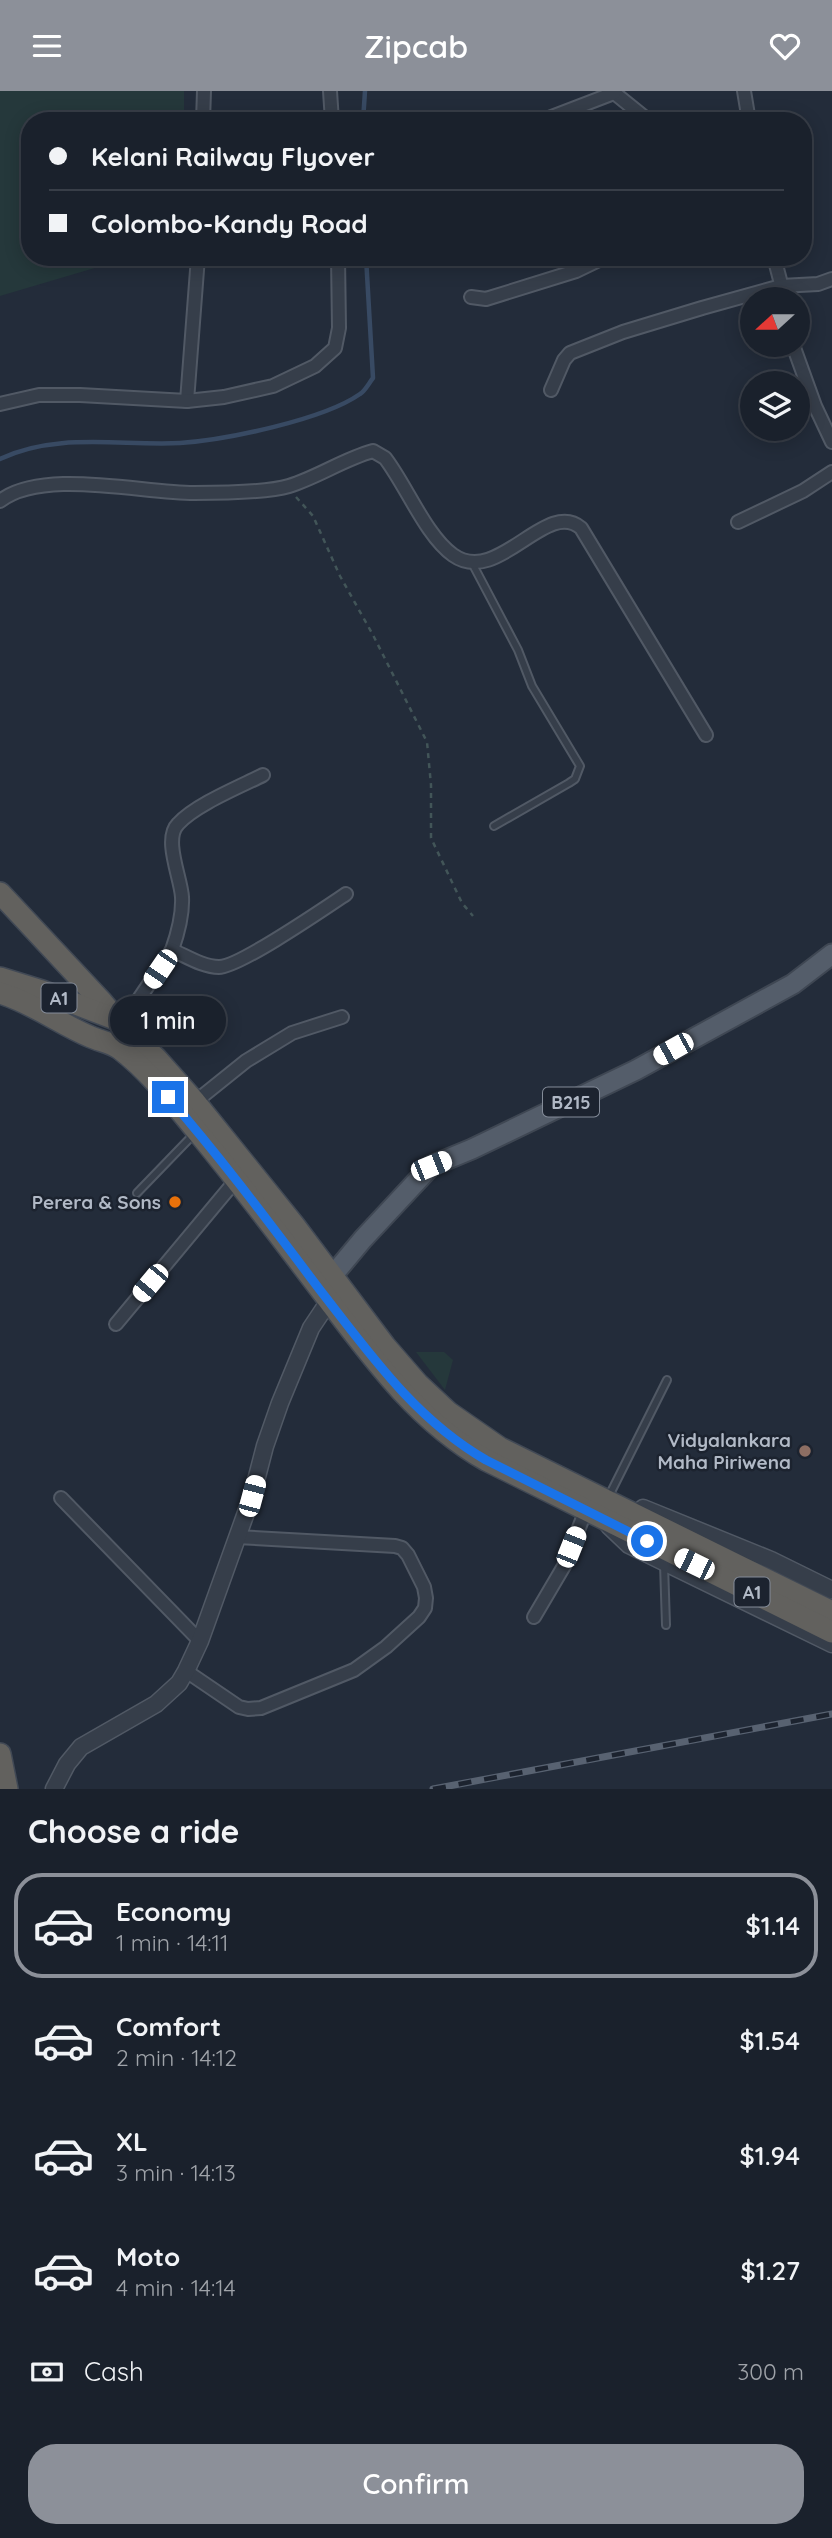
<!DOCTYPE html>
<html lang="en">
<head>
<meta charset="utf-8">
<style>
  :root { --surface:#1a212c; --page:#232934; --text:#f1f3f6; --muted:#9fa3a9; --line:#383e48; --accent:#8c9099 }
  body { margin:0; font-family:Quicksand,sans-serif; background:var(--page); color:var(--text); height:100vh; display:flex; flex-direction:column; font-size:26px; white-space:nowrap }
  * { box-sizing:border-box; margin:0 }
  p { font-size:23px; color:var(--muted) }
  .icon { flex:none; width:38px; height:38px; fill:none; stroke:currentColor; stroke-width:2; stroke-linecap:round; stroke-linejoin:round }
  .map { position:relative; height:1698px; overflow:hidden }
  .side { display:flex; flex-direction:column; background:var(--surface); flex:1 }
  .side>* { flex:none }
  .banner { position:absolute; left:21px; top:21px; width:791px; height:154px; border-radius:28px; box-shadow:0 4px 18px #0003,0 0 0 2px var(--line); display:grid; align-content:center; height:154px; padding:0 28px; background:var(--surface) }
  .needle { width:46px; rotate:249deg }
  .tools { position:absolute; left:740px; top:196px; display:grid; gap:14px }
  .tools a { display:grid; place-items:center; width:70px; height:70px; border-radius:50%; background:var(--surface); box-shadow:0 4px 18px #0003,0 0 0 2px var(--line); font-size:35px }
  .end { position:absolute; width:32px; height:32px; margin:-16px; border:9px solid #1a73e8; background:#fff; box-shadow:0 0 0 4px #fff }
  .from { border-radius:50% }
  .bubble { position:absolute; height:49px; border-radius:24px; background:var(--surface); box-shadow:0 4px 18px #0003,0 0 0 2px var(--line); font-size:23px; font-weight:600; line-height:49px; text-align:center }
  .car { position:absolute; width:21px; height:42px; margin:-21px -10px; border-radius:9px; box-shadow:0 0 5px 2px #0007; background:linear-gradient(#fff 24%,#345 0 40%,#fff 0 76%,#345 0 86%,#fff 0) }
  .banner b { display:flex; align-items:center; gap:24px; height:66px; font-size:26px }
  .banner b+b { border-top:2px solid var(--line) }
  .banner i { width:18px; height:18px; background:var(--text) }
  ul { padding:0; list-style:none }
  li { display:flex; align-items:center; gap:21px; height:105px; margin:0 14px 10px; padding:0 14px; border:4px solid transparent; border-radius:28px }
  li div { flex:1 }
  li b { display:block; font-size:26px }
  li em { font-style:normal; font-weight:600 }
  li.selected { border-color:var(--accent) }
  li>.icon { width:63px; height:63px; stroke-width:1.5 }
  h2 { padding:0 28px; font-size:32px; line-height:84px }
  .pay { display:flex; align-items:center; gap:18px; height:77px; padding:0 28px; font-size:26px }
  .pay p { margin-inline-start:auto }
  .primary-button { display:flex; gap:14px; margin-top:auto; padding:14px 28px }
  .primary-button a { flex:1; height:80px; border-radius:28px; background:var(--accent); color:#fff; font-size:28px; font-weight:600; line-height:80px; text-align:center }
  header { display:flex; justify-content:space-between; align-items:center; height:91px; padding:0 28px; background:var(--accent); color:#fff; font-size:32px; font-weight:600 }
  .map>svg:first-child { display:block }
  .green { fill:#25383b }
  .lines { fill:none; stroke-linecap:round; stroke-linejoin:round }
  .stream { stroke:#384a63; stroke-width:4.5 }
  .service-casing { stroke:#515965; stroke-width:10 }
  .minor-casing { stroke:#515965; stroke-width:16 }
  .tertiary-casing { stroke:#515965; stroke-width:19 }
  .primary-casing { stroke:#3f4753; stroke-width:23 }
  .trunk-casing { stroke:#414955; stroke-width:24 }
  .path { stroke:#425558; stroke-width:2.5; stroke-dasharray:5 5; stroke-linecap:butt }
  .service { stroke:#363e4a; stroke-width:6 }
  .minor { stroke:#363e4a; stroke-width:12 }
  .tertiary { stroke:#363e4a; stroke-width:16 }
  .primary { stroke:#545d6a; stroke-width:19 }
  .trunk { stroke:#62615e; stroke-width:21 }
  .rail-casing { stroke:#586271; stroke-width:7 }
  .rail { stroke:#1c232f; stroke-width:4.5; stroke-dasharray:13; stroke-linecap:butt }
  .route { stroke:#1a73e8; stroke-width:9 }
  .food-dot { fill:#e8710a; stroke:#1c232f; stroke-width:2.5 }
  .education-dot { fill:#8d6e63; stroke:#1c232f; stroke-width:2.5 }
  .labels { text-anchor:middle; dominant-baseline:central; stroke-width:5; stroke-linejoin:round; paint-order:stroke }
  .shield { fill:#1c232f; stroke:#848c99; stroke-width:2 }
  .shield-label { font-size:18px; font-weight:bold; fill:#b1b9c6 }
  .poi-label { font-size:19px; font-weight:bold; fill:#b1b9c6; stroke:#1c232f; text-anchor:end }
</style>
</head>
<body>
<header><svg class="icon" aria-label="menu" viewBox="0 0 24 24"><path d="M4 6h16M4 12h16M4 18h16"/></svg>Zipcab<svg class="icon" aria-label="heart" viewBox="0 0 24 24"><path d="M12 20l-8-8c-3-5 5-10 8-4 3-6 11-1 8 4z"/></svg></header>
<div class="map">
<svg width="832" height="1698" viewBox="0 0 832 1698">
  <rect width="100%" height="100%" fill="#232c3a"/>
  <g class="green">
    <path d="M0 0H184V30H30V166H132L0 205Z"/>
    <path d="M416 1261H444L453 1269 445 1299Z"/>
  </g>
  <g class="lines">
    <g class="stream">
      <path d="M363 30 365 0"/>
      <path d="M0 368C56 341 120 355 180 352 225 349 323 329 360 303 365 300 369 292 373 287L366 166"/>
    </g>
    <g class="service-casing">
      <g id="service">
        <path d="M471 470 518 559 532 595 580 675 575 688 569 692 494 735"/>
        <path d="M137 1102 193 1044"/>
        <path d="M610 1403 667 1289"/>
        <path d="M664 1473 666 1534"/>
      </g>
    </g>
    <g class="minor-casing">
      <g id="minor">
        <path d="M330 0 332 30"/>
        <path d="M612 0 649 30"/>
        <path d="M744 0 749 30"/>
        <path d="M203 30 204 0"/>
        <path d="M541 30 614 2"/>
        <path d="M774 166 785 208"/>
        <path d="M471 206 486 208 576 180 605 166"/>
        <path d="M793 254 815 315 832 351"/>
        <path d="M551 299 564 269 570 262 623 241 702 217 781 195 818 193 832 188"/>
        <path d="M187 310 198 166"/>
        <path d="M0 313 39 304H80L187 310 224 306 273 295 315 275 335 257 339 237 338 166"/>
        <path d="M0 410C43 377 141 402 194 402 217 402 269 401 289 395 318 386 344 368 373 360L385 367C406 394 426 445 453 464 498 496 546 407 581 437L706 644"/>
        <path d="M738 431 803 400 832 381"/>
        <path d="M172 859C178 842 183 825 182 806 181 787 163 748 178 733 195 714 239 696 263 684"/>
        <path d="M122 933 172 859C186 865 203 876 219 876 239 876 325 817 346 803"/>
        <path d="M195 1011 246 970 292 942 342 926"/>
        <path d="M116 1233 236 1089"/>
        <path d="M61 1407 200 1550"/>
        <path d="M534 1526 564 1475 586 1419"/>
        <path d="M186 1580 239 1616 248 1618 261 1617 354 1579 386 1556 419 1526 425 1517 426 1507 424 1496 408 1464 402 1457 395 1455 237 1446"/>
      </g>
    </g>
    <g class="tertiary-casing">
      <g id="tertiary">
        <path d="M643 1417 771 1469 832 1499"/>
        <path d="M609 1435 629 1454 832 1553"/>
        <path d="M54 1698 67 1673 81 1656 156 1613 179 1592 186 1580 200 1550 252 1405 265 1355 280 1312 311 1237 329 1210"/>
      </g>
    </g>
    <g class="primary-casing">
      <path id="primary" d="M333 1184 363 1148 431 1075 472 1058 636 979 793 893 832 863"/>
    </g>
    <g class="trunk-casing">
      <g id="trunk">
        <path d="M0 802 102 911 129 943 156 967 195 1011 294 1134 385 1255 418 1293 448 1321 500 1357 832 1521"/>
        <path d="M0 887 42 900 115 928"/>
        <path d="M0 902C33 912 60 933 91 946 100 950 112 952 120 958 149 980 173 1011 196 1039 242 1094 284 1151 327 1207 374 1269 418 1330 486 1369L832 1541"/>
        <path d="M0 1663 7 1698"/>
      </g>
    </g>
    <path class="path" d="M296 406 313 425 340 485 373 544 427 651 431 694V747L462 812 473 825"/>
    <use href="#service" class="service"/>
    <use href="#minor" class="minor"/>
    <use href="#tertiary" class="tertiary"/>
    <use href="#primary" class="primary"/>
    <use href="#trunk" class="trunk"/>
    <g class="rail-casing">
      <path id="rail" d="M433 1698 832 1623"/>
    </g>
    <use href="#rail" class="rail"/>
  </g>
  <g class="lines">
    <path class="route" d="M168 1006C222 1068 271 1134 320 1199 370 1263 415 1328 486 1369L647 1450"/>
  </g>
  <circle class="food-dot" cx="175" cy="1111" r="7"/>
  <circle class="education-dot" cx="805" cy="1360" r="7"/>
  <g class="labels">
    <g class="shield">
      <rect x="41.5" y="892.5" width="35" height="29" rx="5"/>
      <rect x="543" y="996.5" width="56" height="29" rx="5"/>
      <rect x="734.5" y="1486.5" width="35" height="29" rx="5"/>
    </g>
    <g class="shield-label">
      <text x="59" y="907">A1</text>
      <text x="571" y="1011">B215</text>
      <text x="752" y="1501">A1</text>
    </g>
    <g class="poi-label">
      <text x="161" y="1111">Perera &amp; Sons</text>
      <text x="791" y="1349">Vidyalankara<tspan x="791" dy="22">Maha Piriwena</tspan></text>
    </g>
  </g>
</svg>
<div class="tools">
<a><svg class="needle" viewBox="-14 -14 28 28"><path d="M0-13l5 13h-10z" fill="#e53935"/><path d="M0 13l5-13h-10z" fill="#9fa3a9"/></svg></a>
<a><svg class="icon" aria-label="layers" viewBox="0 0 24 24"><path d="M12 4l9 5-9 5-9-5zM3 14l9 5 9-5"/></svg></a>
</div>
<i class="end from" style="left:647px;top:1450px"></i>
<i class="end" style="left:168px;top:1006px"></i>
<div class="bubble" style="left:110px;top:905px;width:116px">1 min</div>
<i class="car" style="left:160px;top:878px;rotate:214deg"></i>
<i class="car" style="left:673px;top:958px;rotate:241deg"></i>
<i class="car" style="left:431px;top:1075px;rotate:68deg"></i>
<i class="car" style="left:150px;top:1192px;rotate:220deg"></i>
<i class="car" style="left:252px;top:1405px;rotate:15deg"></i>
<i class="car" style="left:571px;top:1456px;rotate:22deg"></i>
<i class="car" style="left:694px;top:1473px;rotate:296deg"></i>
<div class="banner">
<b><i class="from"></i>Kelani Railway Flyover</b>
<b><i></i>Colombo-Kandy Road</b>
</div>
</div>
<section class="side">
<h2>Choose a ride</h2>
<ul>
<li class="selected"><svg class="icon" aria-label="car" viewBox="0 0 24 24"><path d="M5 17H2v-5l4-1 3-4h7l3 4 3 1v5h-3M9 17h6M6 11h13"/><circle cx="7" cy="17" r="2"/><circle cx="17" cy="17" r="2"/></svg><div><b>Economy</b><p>1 min · 14:11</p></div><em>$1.14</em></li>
<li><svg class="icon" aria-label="car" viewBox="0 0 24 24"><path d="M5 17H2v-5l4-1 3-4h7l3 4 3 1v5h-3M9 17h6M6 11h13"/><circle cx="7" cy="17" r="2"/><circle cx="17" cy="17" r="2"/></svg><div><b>Comfort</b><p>2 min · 14:12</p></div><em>$1.54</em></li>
<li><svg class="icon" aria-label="car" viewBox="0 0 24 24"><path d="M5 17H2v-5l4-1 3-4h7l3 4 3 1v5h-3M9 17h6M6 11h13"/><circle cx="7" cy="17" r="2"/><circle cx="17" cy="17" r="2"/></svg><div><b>XL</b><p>3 min · 14:13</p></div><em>$1.94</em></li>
<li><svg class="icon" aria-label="car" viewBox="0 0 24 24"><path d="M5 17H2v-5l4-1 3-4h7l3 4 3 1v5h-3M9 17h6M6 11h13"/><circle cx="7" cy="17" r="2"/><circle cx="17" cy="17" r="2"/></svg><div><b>Moto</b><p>4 min · 14:14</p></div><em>$1.27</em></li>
</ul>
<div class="pay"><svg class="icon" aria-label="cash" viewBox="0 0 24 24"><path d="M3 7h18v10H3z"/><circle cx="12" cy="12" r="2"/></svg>Cash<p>300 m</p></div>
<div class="primary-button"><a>Confirm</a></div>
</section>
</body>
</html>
